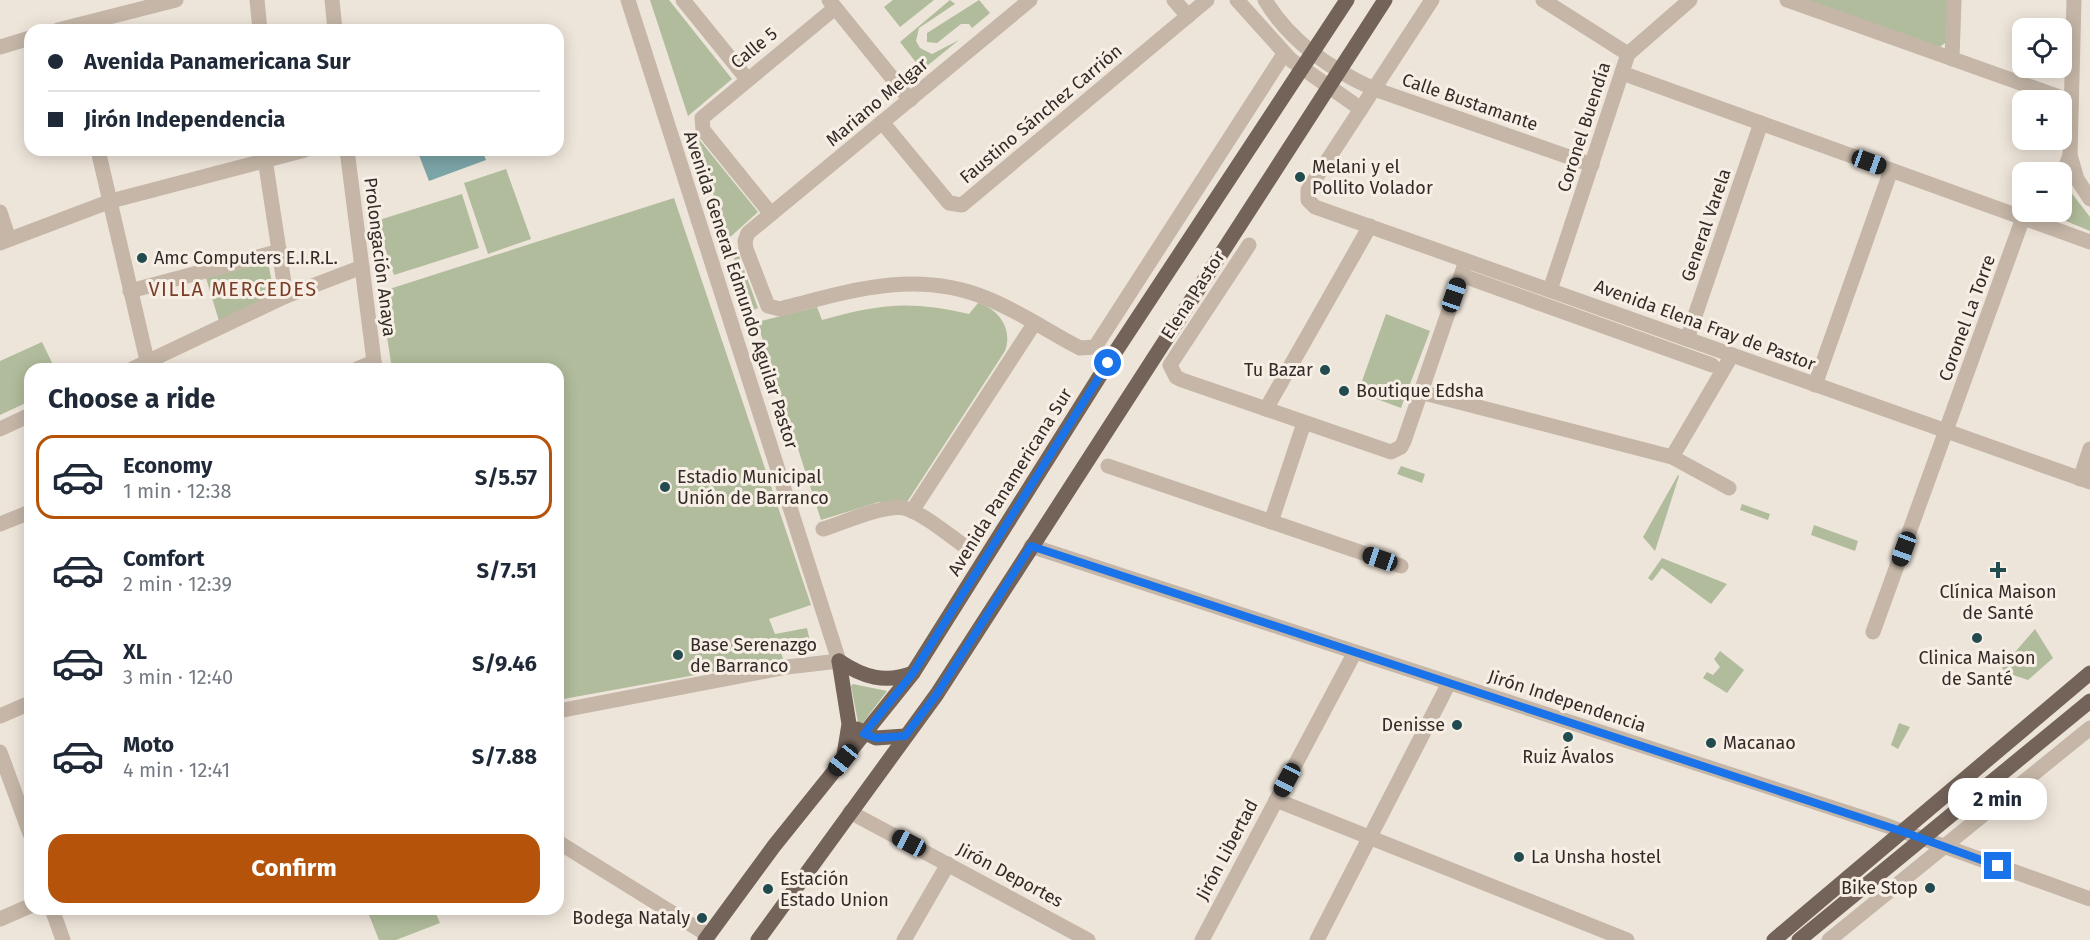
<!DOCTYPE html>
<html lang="en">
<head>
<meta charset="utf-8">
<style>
  :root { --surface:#fff; --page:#f6f6f7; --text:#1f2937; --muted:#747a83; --line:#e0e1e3; --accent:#b45309 }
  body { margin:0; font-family:"Fira Sans",sans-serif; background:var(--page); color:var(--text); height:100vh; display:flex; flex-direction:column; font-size:22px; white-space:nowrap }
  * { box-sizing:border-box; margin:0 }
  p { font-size:20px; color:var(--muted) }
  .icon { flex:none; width:33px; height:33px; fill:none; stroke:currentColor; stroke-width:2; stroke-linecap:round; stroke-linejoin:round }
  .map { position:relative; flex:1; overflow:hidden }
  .drawer { position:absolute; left:24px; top:363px; width:540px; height:552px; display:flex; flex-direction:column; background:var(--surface); border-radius:18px; box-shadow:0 3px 15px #0003 }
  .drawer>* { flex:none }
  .banner { position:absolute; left:24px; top:24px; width:540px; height:132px; border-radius:18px; box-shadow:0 3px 15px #0003; display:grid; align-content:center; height:132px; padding:0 24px; background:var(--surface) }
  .tools { position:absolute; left:2012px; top:18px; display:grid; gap:12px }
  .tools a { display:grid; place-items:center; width:60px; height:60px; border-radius:12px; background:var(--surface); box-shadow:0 3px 15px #0003; font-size:30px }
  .end { position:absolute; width:27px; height:27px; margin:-14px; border:8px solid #1a73e8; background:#fff; box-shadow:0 0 0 3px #fff }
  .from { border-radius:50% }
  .bubble { position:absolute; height:42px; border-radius:18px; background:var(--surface); box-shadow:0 3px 15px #0003; font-size:20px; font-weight:700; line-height:42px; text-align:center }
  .car { position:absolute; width:18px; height:36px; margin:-18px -9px; border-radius:8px; box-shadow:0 0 4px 2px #0007; background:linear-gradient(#222 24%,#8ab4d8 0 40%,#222 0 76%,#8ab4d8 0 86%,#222 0) }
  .banner b { display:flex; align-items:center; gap:21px; height:57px; font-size:22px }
  .banner b+b { border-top:2px solid var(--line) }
  .banner i { width:15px; height:15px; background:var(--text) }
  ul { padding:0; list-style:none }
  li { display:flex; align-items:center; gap:18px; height:84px; margin:0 12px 9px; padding:0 12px; border:3px solid transparent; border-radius:18px }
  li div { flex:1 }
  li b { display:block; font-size:22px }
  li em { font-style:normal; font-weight:700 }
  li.active { border-color:var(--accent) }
  li>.icon { width:54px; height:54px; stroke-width:1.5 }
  h2 { padding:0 24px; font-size:27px; line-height:72px }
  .primary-button { display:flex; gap:12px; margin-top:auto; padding:12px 24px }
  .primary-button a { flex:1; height:69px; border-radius:18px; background:var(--accent); color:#fff; font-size:24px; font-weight:700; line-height:69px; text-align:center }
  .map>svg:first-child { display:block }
  .green { fill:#b0bc9b }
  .water { fill:#7ca5a8 }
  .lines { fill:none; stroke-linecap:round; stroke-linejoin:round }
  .minor { stroke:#c5b6a7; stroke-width:15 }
  .major { stroke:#736359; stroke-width:15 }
  .route { stroke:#1a73e8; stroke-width:8 }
  .poi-dot { fill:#214b4f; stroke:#f7efe5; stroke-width:2 }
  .labels { text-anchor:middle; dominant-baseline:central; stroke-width:6; stroke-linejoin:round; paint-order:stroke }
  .street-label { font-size:18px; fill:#322b27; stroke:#f7efe5 }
  .poi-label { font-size:18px; fill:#322b27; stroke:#f7efe5; text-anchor:start }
  .neighbourhood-label { font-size:20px; letter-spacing:1.5px; fill:#793d28; stroke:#f7efe5 }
</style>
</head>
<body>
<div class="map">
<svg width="2090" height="940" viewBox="0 0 2090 940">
  <rect width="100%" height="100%" fill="#eee5da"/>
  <g class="green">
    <path d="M650 0H669L732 79 688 116Z"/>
    <path d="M893 0H934L900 27 884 7Z"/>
    <path d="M950 0 955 4 919 28 916 41 920 48 932 54 959 40 922 70 900 42Z"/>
    <path d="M979 0 990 13 972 28 969 24H961L937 43 927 42V33Z"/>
    <path d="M1806 0H1948L1946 42 1940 47Z"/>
    <path d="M693 132 758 212 728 239Z"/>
    <path d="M506 169 531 239 488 254 464 183Z"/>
    <path d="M2070 191 2090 217V231L2061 219 2060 213Z"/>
    <path d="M462 194 479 248 394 275 376 221Z"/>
    <path d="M674 198 811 605 769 619 775 634 807 628 811 646 781 652 783 659 558 700V369H392L380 292Z"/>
    <path d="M738 253 758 308 751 311 733 255Z"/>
    <path d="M268 262 275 298 219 321 206 278Z"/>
    <path d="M978 303C999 309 1013 329 1005 351L907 502H879L821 520 757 322 817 307 822 320C880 304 909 300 969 314Z"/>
    <path d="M1386 314 1430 331 1401 408 1358 392Z"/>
    <path d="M42 342 55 369H30V401L0 415V361Z"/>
    <path d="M1401 466 1425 474 1422 483 1397 474Z"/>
    <path d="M1678 475 1679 476 1655 551 1643 537Z"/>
    <path d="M1742 504 1770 514 1768 520 1740 510Z"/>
    <path d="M1814 525 1858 541 1855 551 1811 535Z"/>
    <path d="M1662 558 1727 584 1711 604 1662 568 1652 581 1648 578Z"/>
    <path d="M2035 629 2053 658 2028 680 2004 672 2002 667Z"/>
    <path d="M1720 651 1744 670 1727 693 1703 678 1707 672 1713 675 1720 667 1714 659Z"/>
    <path d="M853 684 887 691 862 724 858 722 851 686Z"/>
    <path d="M1899 723 1910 727 1898 749 1891 745Z"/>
    <path d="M385 909H434L440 923 396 940H379L369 915Z"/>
  </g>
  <path class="water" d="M417 150H482L486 160 429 181Z"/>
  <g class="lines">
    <g class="minor">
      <path d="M257 0 260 30"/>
      <path d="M332 0 335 30"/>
      <path d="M683 0 747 79"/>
      <path d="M829 0 910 100"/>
      <path d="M1030 0 748 233 745 241 746 249 768 306 780 309C849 291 916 269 986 298 1019 311 1049 332 1080 348L1095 347 1284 54"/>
      <path d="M1174 0 1188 16"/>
      <path d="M1237 0 1291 60 1361 109"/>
      <path d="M1265 0C1290 42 1330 69 1374 89L1592 165"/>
      <path d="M1432 0 1308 190V200L1315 207 2090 482"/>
      <path d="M1543 0 1628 54"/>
      <path d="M1787 0 2071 101"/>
      <path d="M2074 0 2070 155 2077 179 2090 199"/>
      <path d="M58 30 176 0"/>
      <path d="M0 47 30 38"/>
      <path d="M1952 59 1954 0"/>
      <path d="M1622 73 2090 242"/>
      <path d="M882 122 949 203 962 205 1207 0"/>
      <path d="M98 150 149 369"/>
      <path d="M347 150 375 369"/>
      <path d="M265 159 286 296"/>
      <path d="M2061 179 2070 155"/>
      <path d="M0 212 9 239"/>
      <path d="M771 214 703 130 702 118 835 8"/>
      <path d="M0 243 111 201 305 150"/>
      <path d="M1249 245 1170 365 1176 377 1182 380 1391 452 1401 447 1404 441 1466 261"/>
      <path d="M1469 278 1712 365"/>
      <path d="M1550 290 1628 54 1690 0"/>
      <path d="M130 291 280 251"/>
      <path d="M1687 339 1761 123"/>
      <path d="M132 369 286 296 362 267"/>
      <path d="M357 369 374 362"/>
      <path d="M1815 385 1891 170"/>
      <path d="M1420 392 1672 457 1729 488"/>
      <path d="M1266 409 1370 226"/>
      <path d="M0 429 30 415"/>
      <path d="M1672 457 1732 355"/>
      <path d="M1108 466 1401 566"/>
      <path d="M2080 479 2090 449"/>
      <path d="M912 511 1034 324"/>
      <path d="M1271 522 1304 423"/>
      <path d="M0 524 30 512"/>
      <path d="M823 529C843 523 884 504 904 508 923 513 950 536 967 548"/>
      <path d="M1031 546 1888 826 2090 899"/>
      <path d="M1873 632 2023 218"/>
      <path d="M558 711 787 667 839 661 628 0"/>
      <path d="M0 716 30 703"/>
      <path d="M0 752 30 834"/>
      <path d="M1276 800 1627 940"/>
      <path d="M850 812 1088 940"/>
      <path d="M558 842 708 935"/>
      <path d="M52 909 63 940"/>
      <path d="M0 919 30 906"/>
      <path d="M904 940 948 864"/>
      <path d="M1202 940 1355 652"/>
      <path d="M1317 940 1449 683"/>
      <path d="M1829 940 2090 728"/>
    </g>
    <g class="major">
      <path d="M839 661 849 724 844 755"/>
      <path d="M839 661C863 677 885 684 913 673"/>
      <path d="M857 729 876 738 905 736"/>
      <path d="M705 940 774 846 913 673 1108 363 1347 0"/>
      <path d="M758 940 937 694 1385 0"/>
      <path d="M1774 940 2090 673"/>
      <path d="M1799 940 2090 701"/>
    </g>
  </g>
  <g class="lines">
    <path class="route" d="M1108 363 913 673 864 734 876 738 905 736 937 694 1031 546 1901 831 1998 866"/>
  </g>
  <g class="poi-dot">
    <circle cx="1300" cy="177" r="6"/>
    <circle cx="142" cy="258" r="6"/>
    <circle cx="1325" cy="370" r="6"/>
    <circle cx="1344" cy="391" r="6"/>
    <circle cx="665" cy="487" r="6"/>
    <path d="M1995 561h6v6h6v6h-6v6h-6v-6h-6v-6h6z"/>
    <circle cx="1977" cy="638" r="6"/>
    <circle cx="678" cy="655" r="6"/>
    <circle cx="1457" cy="725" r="6"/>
    <circle cx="1568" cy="737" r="6"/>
    <circle cx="1711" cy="743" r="6"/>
    <circle cx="1519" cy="857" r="6"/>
    <circle cx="1930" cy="888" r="6"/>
    <circle cx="768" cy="889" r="6"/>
    <circle cx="702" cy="918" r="6"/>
  </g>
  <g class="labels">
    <g class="street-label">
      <text transform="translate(754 48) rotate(-39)">Calle 5</text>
      <text transform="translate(877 102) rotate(-40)">Mariano Melgar</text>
      <text transform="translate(1470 102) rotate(19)">Calle Bustamante</text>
      <text transform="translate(1041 114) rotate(-40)">Faustino Sánchez Carrión</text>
      <text transform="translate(1584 127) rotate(-72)">Coronel Buendía</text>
      <text transform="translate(1706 225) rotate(-71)">General Varela</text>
      <text transform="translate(380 257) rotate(83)">Prolongación Anaya</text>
      <text transform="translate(741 290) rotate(72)">Avenida General Edmundo Aguilar Pastor</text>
      <text transform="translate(1193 295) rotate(-57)">Elena Pastor</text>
      <text transform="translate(1967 318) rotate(-70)">Coronel La Torre</text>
      <text transform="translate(1705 325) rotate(20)">Avenida Elena Fray de Pastor</text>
      <text transform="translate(1010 482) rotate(-58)">Avenida Panamericana Sur</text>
      <text transform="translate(1567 701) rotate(18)">Jirón Independencia</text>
      <text transform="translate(1227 850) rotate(-62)">Jirón Libertad</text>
      <text transform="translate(1010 875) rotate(28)">Jirón Deportes</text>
    </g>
    <g class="poi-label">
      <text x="1312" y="167">Melani y el<tspan x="1312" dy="21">Pollito Volador</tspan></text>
      <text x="154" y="258">Amc Computers E.I.R.L.</text>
      <text x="1313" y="370" text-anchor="end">Tu Bazar</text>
      <text x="1356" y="391">Boutique Edsha</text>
      <text x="677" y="477">Estadio Municipal<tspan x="677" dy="21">Unión de Barranco</tspan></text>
      <text x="1998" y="592" text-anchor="middle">Clínica Maison<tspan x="1998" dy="21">de Santé</tspan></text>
      <text x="690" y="645">Base Serenazgo<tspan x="690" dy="21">de Barranco</tspan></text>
      <text x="1977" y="658" text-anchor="middle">Clinica Maison<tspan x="1977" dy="21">de Santé</tspan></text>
      <text x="1445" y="725" text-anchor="end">Denisse</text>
      <text x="1723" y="743">Macanao</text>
      <text x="1568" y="757" text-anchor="middle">Ruiz Ávalos</text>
      <text x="1531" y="857">La Unsha hostel</text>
      <text x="780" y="879">Estación<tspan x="780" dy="21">Estado Union</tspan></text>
      <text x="1918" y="888" text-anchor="end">Bike Stop</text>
      <text x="690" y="918" text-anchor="end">Bodega Nataly</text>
    </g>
    <g class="neighbourhood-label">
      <text x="233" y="289">VILLA MERCEDES</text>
    </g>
  </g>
</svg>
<div class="tools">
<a><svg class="icon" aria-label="locate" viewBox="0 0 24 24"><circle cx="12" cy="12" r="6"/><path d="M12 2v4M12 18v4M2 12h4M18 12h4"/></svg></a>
<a>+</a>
<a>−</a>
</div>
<i class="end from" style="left:1108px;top:363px"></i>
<i class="end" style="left:1998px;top:866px"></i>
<div class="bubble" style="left:1948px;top:778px;width:99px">2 min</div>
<i class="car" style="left:1869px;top:162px;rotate:110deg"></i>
<i class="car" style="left:1454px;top:295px;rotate:19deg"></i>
<i class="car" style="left:1904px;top:549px;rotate:200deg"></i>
<i class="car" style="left:1380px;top:559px;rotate:289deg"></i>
<i class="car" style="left:843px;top:760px;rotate:219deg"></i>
<i class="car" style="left:1287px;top:780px;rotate:208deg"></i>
<i class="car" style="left:909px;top:843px;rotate:298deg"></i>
<div class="banner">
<b><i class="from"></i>Avenida Panamericana Sur</b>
<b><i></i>Jirón Independencia</b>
</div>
<section class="drawer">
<h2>Choose a ride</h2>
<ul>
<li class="active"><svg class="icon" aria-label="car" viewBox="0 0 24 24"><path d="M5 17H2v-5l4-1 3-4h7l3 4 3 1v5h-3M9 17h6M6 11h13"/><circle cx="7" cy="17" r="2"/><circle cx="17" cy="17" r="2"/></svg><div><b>Economy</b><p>1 min · 12:38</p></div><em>S/5.57</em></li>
<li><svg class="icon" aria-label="car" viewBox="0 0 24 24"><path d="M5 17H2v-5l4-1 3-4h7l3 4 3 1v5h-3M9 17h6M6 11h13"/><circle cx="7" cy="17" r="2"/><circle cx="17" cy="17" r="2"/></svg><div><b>Comfort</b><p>2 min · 12:39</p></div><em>S/7.51</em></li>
<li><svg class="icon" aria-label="car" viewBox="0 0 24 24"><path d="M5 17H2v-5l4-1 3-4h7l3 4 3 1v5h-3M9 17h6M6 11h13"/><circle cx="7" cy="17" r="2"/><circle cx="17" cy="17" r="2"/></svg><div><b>XL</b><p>3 min · 12:40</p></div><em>S/9.46</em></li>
<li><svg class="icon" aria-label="car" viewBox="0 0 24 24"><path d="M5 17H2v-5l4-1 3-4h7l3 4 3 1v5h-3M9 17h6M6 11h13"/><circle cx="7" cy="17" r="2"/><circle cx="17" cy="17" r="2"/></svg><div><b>Moto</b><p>4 min · 12:41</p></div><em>S/7.88</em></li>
</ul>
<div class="primary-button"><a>Confirm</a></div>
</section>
</div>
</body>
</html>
